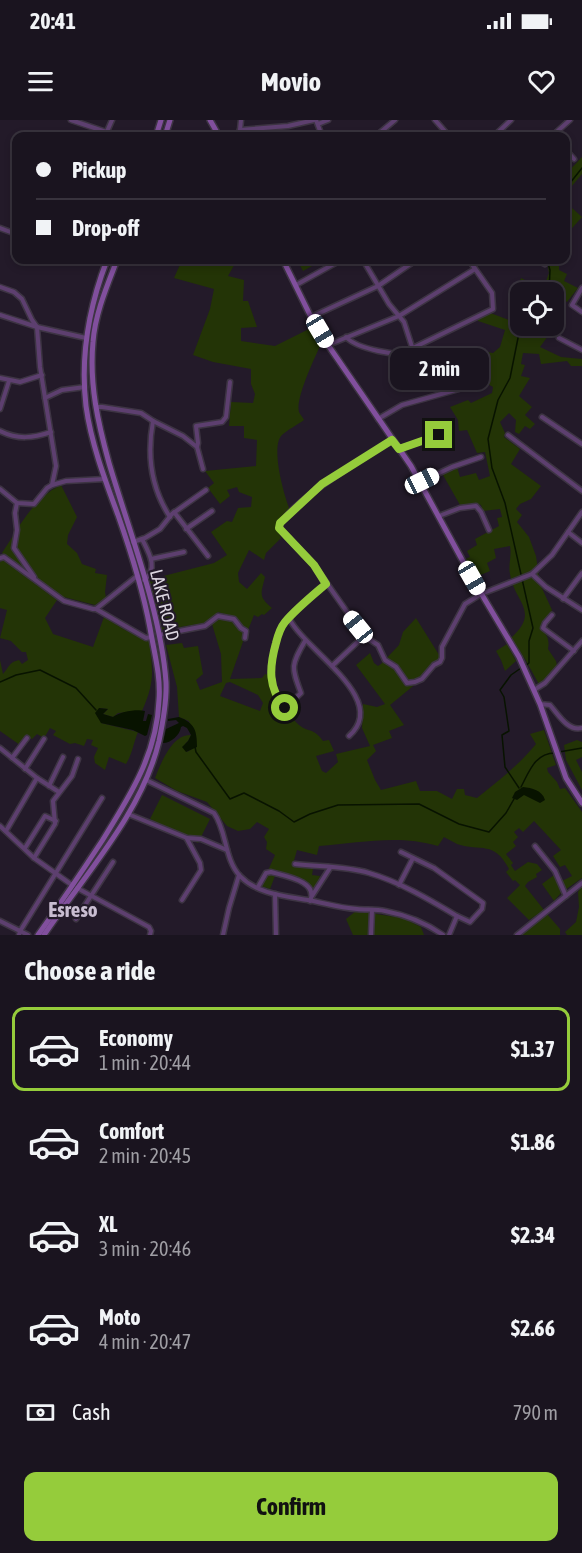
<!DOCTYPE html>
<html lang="en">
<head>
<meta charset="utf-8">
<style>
  :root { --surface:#1a141f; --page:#27212c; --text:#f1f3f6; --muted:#9f9ea4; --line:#38333d; --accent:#95cc3b }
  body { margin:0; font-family:"Asap Condensed",sans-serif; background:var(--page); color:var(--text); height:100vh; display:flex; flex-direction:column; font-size:22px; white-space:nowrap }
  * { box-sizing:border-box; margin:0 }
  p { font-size:20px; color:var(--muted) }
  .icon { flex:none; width:33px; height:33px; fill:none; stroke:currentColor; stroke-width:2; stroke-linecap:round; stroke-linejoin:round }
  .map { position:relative; height:815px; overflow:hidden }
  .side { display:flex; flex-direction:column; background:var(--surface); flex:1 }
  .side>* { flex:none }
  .banner { position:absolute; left:12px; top:12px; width:558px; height:132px; border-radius:12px; box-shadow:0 3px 9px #0003,0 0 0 2px var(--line); display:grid; align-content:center; height:132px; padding:0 24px; background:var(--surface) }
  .controls { position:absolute; left:510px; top:162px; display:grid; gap:12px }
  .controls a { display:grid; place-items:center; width:54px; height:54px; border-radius:12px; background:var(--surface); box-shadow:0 3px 9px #0003,0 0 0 2px var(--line); font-size:30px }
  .end { position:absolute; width:27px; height:27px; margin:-14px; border:8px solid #95cc3b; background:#111; box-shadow:0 0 0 3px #111 }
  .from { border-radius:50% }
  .bubble { position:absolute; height:42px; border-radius:12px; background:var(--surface); box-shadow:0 3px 9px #0003,0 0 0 2px var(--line); font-size:20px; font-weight:700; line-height:42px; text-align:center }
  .car { position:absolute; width:18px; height:36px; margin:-18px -9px; border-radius:8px; box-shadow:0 0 4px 2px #0007; background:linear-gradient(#fff 24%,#345 0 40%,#fff 0 76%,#345 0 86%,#fff 0) }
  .banner b { display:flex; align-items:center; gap:21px; height:57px; font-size:22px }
  .banner b+b { border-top:2px solid var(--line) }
  .banner i { width:15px; height:15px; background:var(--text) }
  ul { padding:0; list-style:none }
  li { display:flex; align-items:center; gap:18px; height:84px; margin:0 12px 9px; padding:0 12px; border:3px solid transparent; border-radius:12px }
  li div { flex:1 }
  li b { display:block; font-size:22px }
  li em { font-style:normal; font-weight:700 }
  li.selected { border-color:var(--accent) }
  li>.icon { width:54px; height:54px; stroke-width:1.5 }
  h2 { padding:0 24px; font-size:27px; line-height:72px }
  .pay { display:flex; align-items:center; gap:15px; height:66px; padding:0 24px; font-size:22px }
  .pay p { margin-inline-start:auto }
  .button { display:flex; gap:12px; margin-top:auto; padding:12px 24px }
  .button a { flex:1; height:69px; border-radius:12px; background:var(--accent); color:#111; font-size:24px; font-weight:700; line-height:69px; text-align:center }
  .status { display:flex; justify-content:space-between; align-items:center; height:42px; padding:0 30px; background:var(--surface); direction:ltr }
  .status svg { height:16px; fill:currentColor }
  header { display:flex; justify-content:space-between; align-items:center; height:78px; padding:0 24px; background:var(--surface); font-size:27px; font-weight:700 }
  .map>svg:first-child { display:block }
  .green { fill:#233406; fill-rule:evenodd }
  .water { fill:#081300 }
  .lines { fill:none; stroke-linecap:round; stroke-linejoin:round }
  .stream { stroke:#081300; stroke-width:1.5 }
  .street-casing { stroke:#3d3443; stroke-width:7 }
  .secondary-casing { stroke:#3d3443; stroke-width:8 }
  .street { stroke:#5d3f6f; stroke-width:4 }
  .secondary { stroke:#814f9d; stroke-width:5 }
  .route { stroke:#95cc3b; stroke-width:8 }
  .labels { text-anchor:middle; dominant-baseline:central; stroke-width:4.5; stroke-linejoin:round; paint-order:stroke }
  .street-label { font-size:18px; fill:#ddd7e1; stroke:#231a29 }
  .quarter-label { font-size:21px; font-weight:bold; fill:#c9bdd1; stroke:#231a29 }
</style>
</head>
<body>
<div class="status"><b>20:41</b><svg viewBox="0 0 49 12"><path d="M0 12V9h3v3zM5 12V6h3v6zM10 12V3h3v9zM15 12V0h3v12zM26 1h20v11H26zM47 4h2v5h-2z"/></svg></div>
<header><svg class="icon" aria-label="menu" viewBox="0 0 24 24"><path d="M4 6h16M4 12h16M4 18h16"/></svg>Movio<svg class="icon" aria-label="heart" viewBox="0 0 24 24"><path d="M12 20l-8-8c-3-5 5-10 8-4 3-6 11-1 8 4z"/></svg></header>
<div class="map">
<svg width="582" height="815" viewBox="0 0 582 815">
  <rect width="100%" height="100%" fill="#231a29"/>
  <g class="green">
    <path d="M582 37V54L566 73V54Z"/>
    <path d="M572 88 582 97 566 115V92Z"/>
    <path d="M182 140H237L228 156 244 160 243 181H248L257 207 241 208V221L275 226 311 208 321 224C315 237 295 279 299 292 300 295 303 297 304 300 297 305 287 310 281 316 271 329 284 376 290 390L279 400 276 407 281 418 266 433 264 440 249 430 238 453 239 462 247 469 261 453 265 457C261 474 258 476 272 488L264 495 262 494 258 497 254 495 248 510 242 507 235 497 218 492 210 502 162 510 148 460 214 443 227 435 211 412 227 401 232 402 238 388 251 387 252 377 239 372 237 367 227 370 230 376 220 384 208 368 214 363 205 351 256 346 257 320 244 318V306H229L231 282 253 283 255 274 251 264V249L213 242 193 235 210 189 214 169 174 158Z"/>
    <path d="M297 140H323L303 151Z"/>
    <path d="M543 140H562L559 142V150L567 154 564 161 578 168 567 182 554 172H520V206H554V192L562 197 540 227 561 237 582 239V246H571L567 241 541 244 539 234 523 233 521 244 525 245 521 256 530 258 519 276 532 287 525 295 535 304 530 309 525 306 519 314 515 312 516 300 509 293 500 302 505 313 504 317 520 329 511 344 541 366 531 379 520 384 516 389 522 395 517 402 529 417 536 436 540 464 552 490 550 495 541 507C546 515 550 518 548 529L556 541 557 546 540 566 525 539 511 518C541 491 514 482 510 454 508 445 512 435 510 426L494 429 496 438 487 443 490 451 476 457 465 439 470 437 467 431 477 425 475 419 499 406 497 398 502 397 500 389 483 391 481 385 475 383 460 385 443 355 457 347 460 357 476 353 479 360 490 356 485 332 477 333 467 310 459 311 458 300 450 287 468 280 471 283 492 273 493 267 479 259 471 263 468 261 465 254 452 252 451 238 446 231 456 227 457 236 463 239 466 237 468 229 493 233 500 227 505 210 478 201V195L485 191 509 200 514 177 521 158 543 169 549 153 547 142Z"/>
    <path d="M61 365 77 397 68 415 67 424 77 433 82 444 96 449 95 453 107 455 105 472 106 478 95 485 56 475 2 433C18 409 33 378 61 365Z"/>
    <path d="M3 440 57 480 45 498 53 514 93 527 104 497 125 510 149 521C153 551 155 562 142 591L118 593 113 597 103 594 108 589 99 588 101 603 138 612C133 624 133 632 126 644L109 637 105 650 95 643 94 637 98 628 91 625 93 620 87 619 84 626 75 623 70 624 53 615 56 611 50 608 44 618 37 614 32 619 27 617 20 625 0 611V540L3 554C9 547 9 542 19 540L22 544 28 540 26 532H22L11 521 0 518 7 490 0 488V442Z"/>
    <path d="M218 498H232L246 513 230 559 262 558 265 554 269 555 272 572H276C282 583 290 597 299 605 309 613 313 607 323 621L329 620 334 631 316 636 322 651 326 653 338 642 336 634 370 626 362 608 363 584 377 587 385 584 356 545 370 533 374 543 378 546 381 544 399 525 403 512 416 498 441 538 440 544 390 585 404 605 389 611 392 618 373 625 376 631 367 640 375 660 381 670 416 661 420 671H437L452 679 457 669H464L465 675 477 678C498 661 519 645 536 624L530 614 544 610 556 645 547 648 548 652 557 662 560 669 565 668 582 692V758L565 770 560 762 572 756 565 745 560 747 553 736 561 730 534 701 523 712 519 708 514 712 518 717 513 722 516 726 506 734 513 743 511 745 515 751 528 742 537 744 542 750 536 754 537 757 528 762 525 766 544 790 529 800 507 778 520 765 515 760 513 761 506 752 509 749C494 720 481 732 457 724 453 722 448 719 444 717L438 726C398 714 359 723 319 726L317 735 297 730 293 744 313 749 312 755 320 756 315 768 311 767 306 761 290 760 275 756 270 769 261 766 275 735 266 729 267 722 264 717 269 709 257 702 250 709 238 711 227 706 207 682 177 671 155 658C161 643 172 614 191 615L188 621 185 624 187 632 197 626 189 601 179 597 177 567 166 525 182 523 184 528 198 526 203 554 196 560 200 570 222 562 221 534 212 504ZM230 562 258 575 263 583 260 591 220 576 226 563Z"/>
    <path d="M507 524 516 541 505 551 501 540 496 531Z"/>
    <path d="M577 620 582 622V637L576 640 582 652V670L566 640 564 625Z"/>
    <path d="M162 675 210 699 198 723 150 699Z"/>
    <path d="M554 755 561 773 554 781 542 764Z"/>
    <path d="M582 766V815H567L565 812 576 802 579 787 578 772Z"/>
    <path d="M356 791 403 798 421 807 424 815H353L346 799Z"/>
    <path d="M547 794 560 809V815H520Z"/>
  </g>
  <g class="water">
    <path d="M99 588 108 589 103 594 113 597C120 592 136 589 145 591L143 601H146L148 594 152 595 147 615 145 616 133 610 101 603 95 593Z"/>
    <path d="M179 597C195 603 197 611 197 627L186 632 182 627 188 621 191 615 187 608 183 606 181 607C180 615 171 623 163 623L166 609 179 603 176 600 168 601V599Z"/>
    <path d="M523 667C532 668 542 670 545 680L540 683 524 675 517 680 512 678 515 672Z"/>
  </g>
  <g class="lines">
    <g class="stream">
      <path d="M566 68 582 48"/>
      <path d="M547 140 550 150 549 172"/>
      <path d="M525 546 529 543V521L533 508 505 383 492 348 488 319 498 280 510 258 519 213 526 206"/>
      <path d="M0 562 16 555 40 550 76 568 96 590"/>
      <path d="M195 627 196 632 230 679 244 673 279 691 294 702 310 694 338 685 419 684 459 704 489 712 506 693 514 679"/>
      <path d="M559 632 582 628"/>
      <path d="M521 667C529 652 535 633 555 633"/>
      <path d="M519 668 505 647 502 615 509 611 504 577 500 570 511 555 521 548"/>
    </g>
    <g class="street-casing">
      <g id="street">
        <path d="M71 0 118 16"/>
        <path d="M316 0 322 16"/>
        <path d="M435 0 449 16"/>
        <path d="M318 4 328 0"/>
        <path d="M240 10 288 6 314 0"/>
        <path d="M499 12 503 16"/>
        <path d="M105 16 112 0"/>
        <path d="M237 16 240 10 241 0"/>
        <path d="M376 16 395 0"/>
        <path d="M494 16 511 0"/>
        <path d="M552 16 570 0"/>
        <path d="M566 30 574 39"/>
        <path d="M0 108 16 114"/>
        <path d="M363 140 389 184 404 202 415 236C426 237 435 237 437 249L427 259"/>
        <path d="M537 140 545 144"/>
        <path d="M296 165 341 140"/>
        <path d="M0 167 14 172 22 179 32 200 37 207 40 247 56 346 52 365 47 368 34 384 17 383 0 369"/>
        <path d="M582 168 572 185 582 192"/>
        <path d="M0 195 37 207 86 218"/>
        <path d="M311 197 378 166 416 140"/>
        <path d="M346 217C358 230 397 235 415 236"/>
        <path d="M559 218 582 230"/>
        <path d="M328 225 399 196 475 149"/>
        <path d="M413 228 493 189 492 173 469 140"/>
        <path d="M0 258 20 262 42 255"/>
        <path d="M45 278 62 270 85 267"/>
        <path d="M96 287H102L141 293 153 301 183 316 197 327 203 349"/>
        <path d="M0 289 9 261"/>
        <path d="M542 297 582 324"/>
        <path d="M378 299 402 285 459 269"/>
        <path d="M153 301C147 334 151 368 170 397"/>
        <path d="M0 311C18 320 33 318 51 312"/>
        <path d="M508 315 582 371"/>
        <path d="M392 320C369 335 285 384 279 408L314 445 364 516 378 525 385 540 396 547 407 563 415 562 422 559 434 545 440 542 442 538V527L465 484 481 474 532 454 552 435 582 392"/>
        <path d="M197 327 198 323 196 306 222 302 226 297 230 262"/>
        <path d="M399 329 439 315"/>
        <path d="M420 362 452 347 481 337"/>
        <path d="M52 365 66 361 105 359"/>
        <path d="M17 383 15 393 17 410 14 428 34 457"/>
        <path d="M174 392 208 436"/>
        <path d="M439 396 460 388 476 386 481 392 489 410"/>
        <path d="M186 409 212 391"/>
        <path d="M568 412 582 423"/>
        <path d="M142 419C149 433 159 449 144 460"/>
        <path d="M133 422 145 418 160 409 172 394 206 370"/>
        <path d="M0 438 4 437 64 481 93 489H96L137 456"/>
        <path d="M151 439 184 432"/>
        <path d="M532 454 546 467 582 490"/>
        <path d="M563 479 582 453"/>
        <path d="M96 489 146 518 151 517"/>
        <path d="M552 495 545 503 543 508 574 531"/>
        <path d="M289 498C304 530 391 579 349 616"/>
        <path d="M159 515 205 506 218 496 234 499 241 508 246 511 245 518"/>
        <path d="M305 521C291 545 291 547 301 573L285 588C268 567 269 548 276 523 278 515 280 508 285 502 297 488 312 476 326 464"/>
        <path d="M332 546 364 516"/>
        <path d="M534 570 545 563 582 521"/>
        <path d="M540 584 550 585C558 594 568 612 582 608"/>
        <path d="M0 628 37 658 59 672"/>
        <path d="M12 638 27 618"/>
        <path d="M25 649 44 619"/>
        <path d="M146 660 214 693C227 711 224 739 240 756 257 774 285 776 308 780 324 783 340 788 357 789 366 790 376 789 385 791 406 795 426 803 443 815"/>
        <path d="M49 666 63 637"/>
        <path d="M128 694 187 718 201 719 227 730"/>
        <path d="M0 706 34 738 72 765"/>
        <path d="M6 711 37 658"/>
        <path d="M535 726 555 751 566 776"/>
        <path d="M25 728 45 696 56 701"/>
        <path d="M401 732 434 748 483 783 482 789 470 802 457 796 449 815"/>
        <path d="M34 738 55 704 53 681 72 656 78 639"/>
        <path d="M295 744C320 747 345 746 369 753 400 762 430 780 457 796"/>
        <path d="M399 765 413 738"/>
        <path d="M258 767 266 753 271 752C284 756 319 761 310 781"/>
        <path d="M77 768 149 807 151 811 150 815"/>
        <path d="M275 774 276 815"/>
        <path d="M312 776 330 748"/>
        <path d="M182 780 201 750 200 743 187 719"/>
        <path d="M76 799 113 742"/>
        <path d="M0 801 20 811 19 815"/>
        <path d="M28 815 20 811 22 808 102 678"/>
        <path d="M223 815 229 788 239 755"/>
        <path d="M371 815 372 790"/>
        <path d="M517 815 582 763"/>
      </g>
    </g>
    <g class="secondary-casing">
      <g id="secondary">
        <path d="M210 0 219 16"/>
        <path d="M156 16 161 0"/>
        <path d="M165 16 170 0"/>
        <path d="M283 140 311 197 328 225 411 346 472 458 519 537 540 584 566 658 582 683"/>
        <path d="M38 815C60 784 81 753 102 721 130 676 157 634 159 580 161 556 154 532 150 508 143 470 131 432 118 395 105 360 91 323 86 286 80 235 89 187 107 140"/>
        <path d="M44 815C85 754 142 693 159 621 163 602 167 582 166 562 161 492 129 411 109 343 98 303 89 264 93 222 95 194 107 166 117 140"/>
      </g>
    </g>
    <use href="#street" class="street"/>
    <use href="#secondary" class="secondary"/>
  </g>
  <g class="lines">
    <path class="route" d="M285 588C268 568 269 548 276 523 278 515 280 508 285 502 297 488 312 476 326 464L314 445 279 408 280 403 322 364 392 320 399 329 439 315"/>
  </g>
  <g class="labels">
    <g class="street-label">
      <text transform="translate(165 485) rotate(76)">LAKE ROAD</text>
    </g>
    <g class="quarter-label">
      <text x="73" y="789">Esreso</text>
    </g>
  </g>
</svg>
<div class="controls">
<a><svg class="icon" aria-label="locate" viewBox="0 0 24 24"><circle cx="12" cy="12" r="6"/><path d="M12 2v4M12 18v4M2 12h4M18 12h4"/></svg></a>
</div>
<i class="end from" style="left:285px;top:588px"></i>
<i class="end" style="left:439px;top:315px"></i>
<div class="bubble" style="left:390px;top:228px;width:99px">2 min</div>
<i class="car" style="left:320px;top:211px;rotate:149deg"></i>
<i class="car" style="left:422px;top:361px;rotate:64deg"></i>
<i class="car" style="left:472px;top:458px;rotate:150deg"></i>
<i class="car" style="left:358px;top:507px;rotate:321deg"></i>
<div class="banner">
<b><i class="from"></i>Pickup</b>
<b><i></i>Drop-off</b>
</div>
</div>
<section class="side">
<h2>Choose a ride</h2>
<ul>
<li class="selected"><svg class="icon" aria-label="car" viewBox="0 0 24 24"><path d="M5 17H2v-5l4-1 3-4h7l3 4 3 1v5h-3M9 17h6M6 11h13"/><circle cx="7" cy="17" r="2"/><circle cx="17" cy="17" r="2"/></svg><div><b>Economy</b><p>1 min · 20:44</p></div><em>$1.37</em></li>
<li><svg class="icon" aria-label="car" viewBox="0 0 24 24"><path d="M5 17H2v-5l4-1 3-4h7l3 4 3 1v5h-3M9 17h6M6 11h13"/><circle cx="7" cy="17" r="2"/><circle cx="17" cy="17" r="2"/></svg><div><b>Comfort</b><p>2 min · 20:45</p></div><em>$1.86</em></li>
<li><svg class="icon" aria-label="car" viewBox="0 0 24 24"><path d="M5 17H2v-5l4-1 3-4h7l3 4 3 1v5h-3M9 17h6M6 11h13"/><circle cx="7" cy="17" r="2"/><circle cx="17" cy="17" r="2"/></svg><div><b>XL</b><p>3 min · 20:46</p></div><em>$2.34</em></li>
<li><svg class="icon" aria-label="car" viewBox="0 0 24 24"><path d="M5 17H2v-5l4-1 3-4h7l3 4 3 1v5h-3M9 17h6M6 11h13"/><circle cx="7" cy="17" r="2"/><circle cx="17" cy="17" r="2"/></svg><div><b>Moto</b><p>4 min · 20:47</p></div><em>$2.66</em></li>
</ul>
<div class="pay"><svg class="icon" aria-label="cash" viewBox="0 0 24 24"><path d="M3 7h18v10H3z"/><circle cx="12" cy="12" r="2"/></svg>Cash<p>790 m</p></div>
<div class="button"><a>Confirm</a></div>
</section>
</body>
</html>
